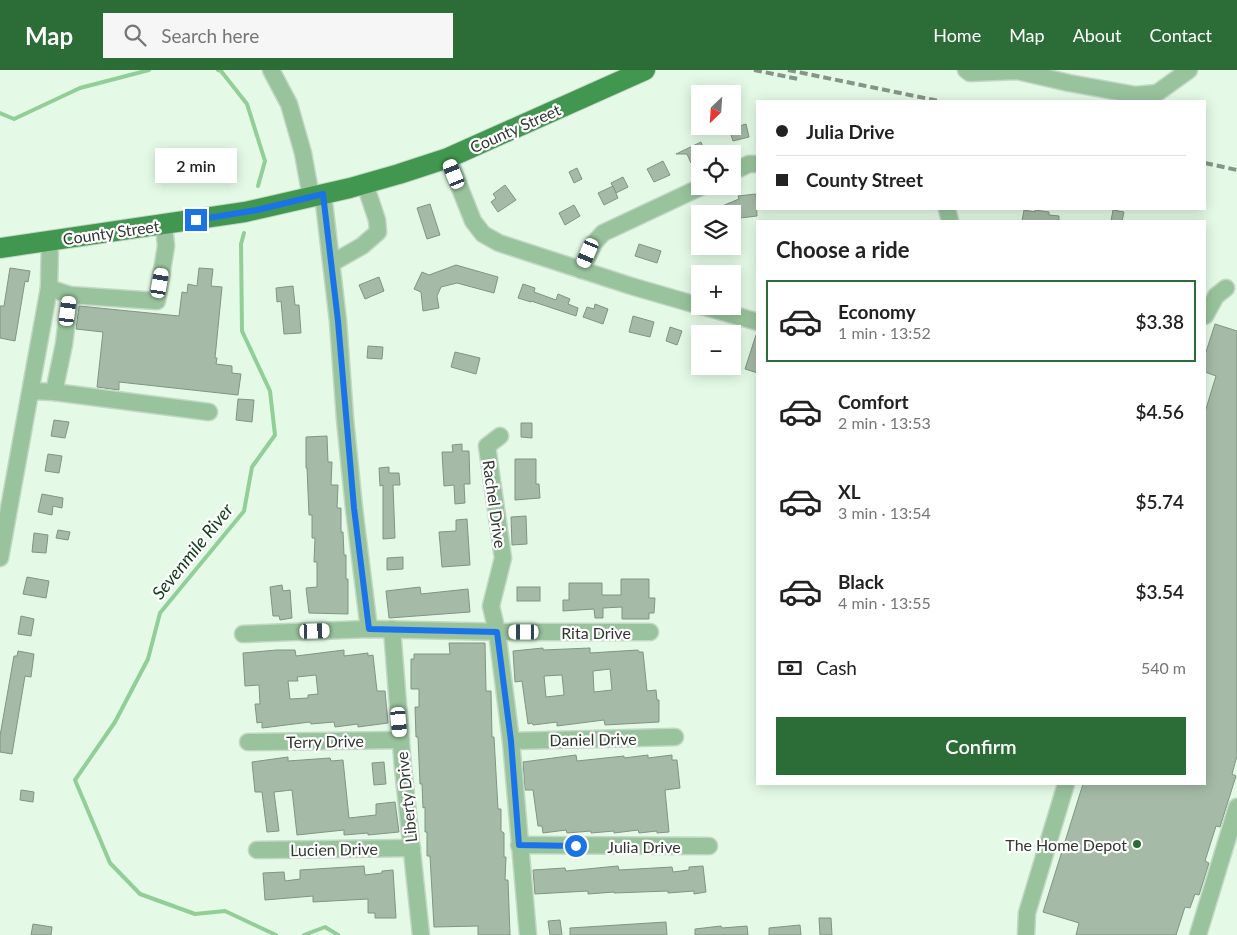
<!DOCTYPE html>
<html lang="en">
<head>
<meta charset="utf-8">
<style>
  :root { --surface:#fff; --page:#f6f6f6; --text:#222; --muted:#767676; --line:#e0e0e0; --accent:#2c6d37 }
  body { margin:0; font-family:Lato,sans-serif; background:var(--page); color:var(--text); height:100vh; display:flex; flex-direction:column; font-size:19px; white-space:nowrap }
  * { box-sizing:border-box; margin:0 }
  p { font-size:16px; color:var(--muted) }
  .icon { flex:none; width:28px; height:28px; fill:none; stroke:currentColor; stroke-width:2; stroke-linecap:round; stroke-linejoin:round }
  .map { position:relative; flex:1; overflow:hidden }
  .details { position:absolute; left:756px; top:150px; width:450px; height:565px; display:flex; flex-direction:column; background:var(--surface); border-radius:0px; box-shadow:0 2px 12px #0003 }
  .details>* { flex:none }
  .banner { position:absolute; left:756px; top:30px; width:450px; height:110px; border-radius:0px; box-shadow:0 2px 12px #0003; display:grid; align-content:center; height:110px; padding:0 20px; background:var(--surface) }
  .needle { width:32px; rotate:205deg }
  .controls { position:absolute; left:691px; top:15px; display:grid; gap:10px }
  .controls a { display:grid; place-items:center; width:50px; height:50px; border-radius:0px; background:var(--surface); box-shadow:0 2px 12px #0003; font-size:25px }
  .end { position:absolute; width:22px; height:22px; margin:-11px; border:6px solid #1a73e8; background:#fff; box-shadow:0 0 0 2px #fff }
  .from { border-radius:50% }
  .bubble { position:absolute; height:35px; border-radius:0px; background:var(--surface); box-shadow:0 2px 12px #0003; font-size:16px; font-weight:600; line-height:35px; text-align:center }
  .car { position:absolute; width:15px; height:30px; margin:-15px -8px; border-radius:6px; box-shadow:0 0 4px 1px #0007; background:linear-gradient(#fff 24%,#345 0 40%,#fff 0 76%,#345 0 86%,#fff 0) }
  .banner b { display:flex; align-items:center; gap:18px; height:48px; font-size:19px }
  .banner b+b { border-top:1px solid var(--line) }
  .banner i { width:12px; height:12px; background:var(--text) }
  ul { padding:0; list-style:none }
  li { display:flex; align-items:center; gap:15px; height:82px; margin:0 10px 8px; padding:0 10px; border:2px solid transparent; border-radius:0px }
  li div { flex:1 }
  li b { display:block; font-size:19px }
  li em { font-style:normal; font-weight:600 }
  li.current { border-color:var(--accent) }
  li>.icon { width:45px; height:45px; stroke-width:1.5 }
  h2 { padding:0 20px; font-size:22px; line-height:60px }
  .pay { display:flex; align-items:center; gap:12px; height:55px; padding:0 20px; font-size:19px }
  .pay p { margin-inline-start:auto }
  .button { display:flex; gap:10px; margin-top:auto; padding:10px 20px }
  .button a { flex:1; height:58px; border-radius:0px; background:var(--accent); color:#fff; font-size:20px; font-weight:600; line-height:58px; text-align:center }
  header { display:flex; align-items:center; gap:30px; box-sizing:border-box; height:70px; padding:0 25px; background:var(--accent); color:#fff }
  header strong { font-size:24px }
  nav { display:flex; gap:28px; margin-inline-start:auto; font-size:18px }
  .search { width:350px; height:45px; background:var(--page); display:flex; align-items:center; gap:12px; box-sizing:border-box; padding:0 18px; border-radius:0px; color:var(--muted); font-size:19px }
  .map>svg:first-child { display:block }
  .lines { fill:none; stroke-linecap:round; stroke-linejoin:round }
  .stream { stroke:#92ce98; stroke-width:4 }
  .building { fill:#a5baa7; stroke:#809582; fill-rule:evenodd }
  .minor-casing { stroke:#c3d7c5; stroke-width:19 }
  .major-casing { stroke:#c3d7c5; stroke-width:22 }
  .minor { stroke:#98c39c; stroke-width:16 }
  .major { stroke:#429750; stroke-width:20 }
  .rail { stroke:#859587; stroke-width:4; stroke-dasharray:8 4; stroke-linecap:butt }
  .route { stroke:#1a73e8; stroke-width:6 }
  .poi-dot { fill:#2c6d37; stroke:#fff; stroke-width:2 }
  .labels { text-anchor:middle; dominant-baseline:central; stroke-width:4.5; stroke-linejoin:round; paint-order:stroke }
  .street-label { font-size:16px; fill:#2f3830; stroke:#fff }
  .poi-label { font-size:16px; fill:#2f3830; stroke:#fff; text-anchor:end }
  .water-label { font-size:18px; font-style:italic; fill:#103b18; stroke:#fff }
</style>
</head>
<body>
<header>
<strong>Map</strong>
<div class="search"><svg class="icon" aria-label="search" viewBox="0 0 24 24"><circle cx="10" cy="10" r="6"/><path d="M15 15l6 6"/></svg>Search here</div>
<nav><a>Home</a><a>Map</a><a>About</a><a>Contact</a></nav>
</header>
<div class="map">
<svg width="1237" height="865" viewBox="0 0 1237 865">
  <rect width="100%" height="100%" fill="#e4fae6"/>
  <g class="lines">
    <g class="stream">
      <path d="M218 0 221 1 247 34 265 91 258 116"/>
      <path d="M0 43 14 49 80 18 149 0"/>
      <path d="M244 163 241 174 242 261 270 321 275 365 252 397 244 441 160 543 148 589 115 652 75 710 110 793 140 824 195 844 225 841 276 865"/>
      <path d="M304 865 325 857 338 865"/>
    </g>
  </g>
  <g class="building">
    <path d="M746 54 749 67 733 71 729 59Z"/>
    <path d="M701 72 706 84H700V89L691 93 687 84H676Z"/>
    <path d="M663 91 670 105 654 112 647 99Z"/>
    <path d="M577 98 582 109 574 113 569 102Z"/>
    <path d="M623 107 628 117 616 123 611 113Z"/>
    <path d="M505 115 516 130 498 142 491 132 496 128 493 124Z"/>
    <path d="M613 116 618 128 604 135 598 123Z"/>
    <path d="M756 124 757 146 740 148V142L703 144 739 129 738 126Z"/>
    <path d="M430 134 440 165 427 169 417 138Z"/>
    <path d="M574 135 580 146 565 155 559 143Z"/>
    <path d="M1024 140 1035 142V140L1049 142V145L1059 146V151H1022Z"/>
    <path d="M1113 140 1124 142 1122 151H1111Z"/>
    <path d="M639 174 661 181 657 193 635 186Z"/>
    <path d="M456 195 498 207 494 223 457 213 441 217 437 226 439 238 423 241 421 222 414 219 422 202 429 205Z"/>
    <path d="M10 198 30 201 28 212 25 211 15 271 0 268V236H4Z"/>
    <path d="M199 198 213 199 211 216 222 217 215 288H217L216 294 232 296V303L241 304 238 325 119 312V320L97 317 103 262 76 259 79 236 179 246 182 222 187 223 188 214 197 216Z"/>
    <path d="M379 207 384 221 365 229 359 215Z"/>
    <path d="M523 214 535 218 534 222 556 230 558 224 570 229 568 234 578 238 576 246 531 231V232L518 228Z"/>
    <path d="M293 216 295 235H299L301 263 284 264 281 231 277 232 276 218Z"/>
    <path d="M595 234 608 239 603 254 583 247 587 237 594 239Z"/>
    <path d="M633 246 654 252 650 267 629 262Z"/>
    <path d="M1215 254 1237 261V686L1232 704 1236 706 1220 757 1216 756 1205 791 1209 793 1199 825 1195 824 1190 838 1185 837 1176 865H1076L1079 853 1043 842 1083 714H1205V342L1216 306 1205 302V285Z"/>
    <path d="M670 257 682 261 677 275 666 271Z"/>
    <path d="M756 265 758 266V303L745 299Z"/>
    <path d="M368 276 383 277 382 289 367 288Z"/>
    <path d="M455 282 480 288 476 304 451 297Z"/>
    <path d="M238 329 254 330 252 352 236 350Z"/>
    <path d="M54 350 69 352 65 368 51 366Z"/>
    <path d="M521 353H532V368L521 367Z"/>
    <path d="M327 366 328 392H332L331 415H338L337 438H341V462H343L344 485H346V509H348V544L309 543 306 518 317 517V492H314L315 468H312V445H309L307 398H306V367Z"/>
    <path d="M462 374V381H469L470 414H464L465 433 455 434 454 415 444 416 442 382H453L452 375Z"/>
    <path d="M48 384 62 386 59 403 45 401Z"/>
    <path d="M515 389H536V414H539L540 428 515 430Z"/>
    <path d="M389 397V403H399L400 415H393L395 468 383 469V415L380 416 379 398Z"/>
    <path d="M42 424 63 428 62 438 53 436 52 445 38 442Z"/>
    <path d="M526 446 527 474 512 475 511 447Z"/>
    <path d="M467 449 470 495 442 497 439 462 456 461V450Z"/>
    <path d="M58 460 70 462 68 470 56 468Z"/>
    <path d="M34 463 48 465 46 483 32 482Z"/>
    <path d="M403 487V499L387 500V488Z"/>
    <path d="M27 507 49 511 46 528 23 524Z"/>
    <path d="M621 509H649V528H655L654 543H649V549H622V537L603 538V548H595L594 539 563 541V530H569V513H602V525H621Z"/>
    <path d="M282 515 283 521 290 520 292 548 280 550 279 546H273L270 517Z"/>
    <path d="M420 517 421 524 468 519 470 542 389 548 386 521Z"/>
    <rect x="517" y="517" width="23" height="14"/>
    <path d="M21 546 34 549 31 566 18 564Z"/>
    <path d="M449 573H485L486 621H491L492 667H494L498 739H501V761L504 763V787H506L505 810H508L510 865H478V856L434 857 430 786H427V762H425V737L423 738 422 714H420L418 667H416L415 637H419V619H411V589H414V584H450Z"/>
    <path d="M543 578V580L590 578V583L638 580 639 582H643L647 621 656 620 657 630H659V652L605 655 604 650 557 656V652L533 655 532 653 528 654 522 611 515 612 513 581ZM610 599 612 620 594 622 593 601ZM562 605 564 625 546 627 544 606Z"/>
    <path d="M277 580H295L296 586 344 580V586L368 583V586L373 585 377 621H385L388 653 358 657V654L335 657 334 652 311 654 310 652 262 658V652L257 653 255 634H260L259 615 245 616 243 583ZM316 605 318 624 308 625V628L290 629 288 611H298L297 607Z"/>
    <path d="M18 581 34 584 31 607 25 606 12 684 0 682V666L14 586H17Z"/>
    <path d="M576 685 577 691 624 686V688L648 685V688L672 685V690H677L680 718 665 720 669 762 657 763V761L639 763 638 760 614 763V761L591 763V761L567 763 566 760 543 763 542 756H538L533 720H525L523 692Z"/>
    <path d="M288 687V691L330 688 331 691 343 690 349 748 376 745V734L395 732 399 762 368 765V763L344 765V760L297 765 292 720 274 722 279 761 267 762 262 722H255L252 692Z"/>
    <path d="M384 692 386 714 374 715 372 693Z"/>
    <path d="M21 720 34 722 33 732 20 730Z"/>
    <path d="M364 796 365 805 382 803V801L393 800 396 848H375V843H368V829L313 832V826L265 830 263 803 284 802 285 811 300 809V800Z"/>
    <path d="M618 796 619 800 672 797 673 802 689 800V797L703 796 706 822 694 824V821L668 823V821L614 823V822L588 824V821L535 824 533 800 565 798 566 801Z"/>
    <path d="M819 848H831L832 865H820Z"/>
    <path d="M560 850 562 865H550L548 851Z"/>
    <path d="M666 852 667 865H570V858Z"/>
    <path d="M33 854 52 857 51 865H31Z"/>
    <path d="M800 855 801 865H769V858Z"/>
    <path d="M721 856 722 858 747 856 748 865H695V859Z"/>
  </g>
  <g class="lines">
    <g class="minor-casing">
      <g id="minor">
        <path d="M271 0 289 34 303 83 311 127"/>
        <path d="M966 0 970 3 1017 1 1069 13 1136 25 1157 23 1189 0"/>
        <path d="M448 88 473 151 483 164 499 173 631 216 700 236"/>
        <path d="M732 102 749 94H758"/>
        <path d="M323 124 338 251 345 349 354 438 369 559"/>
        <path d="M947 139 950 151"/>
        <path d="M332 193 362 176 378 162 377 150 365 114"/>
        <path d="M581 200 594 173 603 163 703 116"/>
        <path d="M49 218 70 225 157 231 166 176 164 155"/>
        <path d="M702 236 758 252"/>
        <path d="M1205 246 1216 226 1226 218"/>
        <path d="M31 321 54 322 209 342"/>
        <path d="M54 322 64 274 70 225"/>
        <path d="M500 366 487 376 503 488 491 536 497 562 511 671 528 865"/>
        <path d="M0 488 49 218 50 171"/>
        <path d="M392 559 403 698 421 865"/>
        <path d="M243 564 369 559 506 562H650"/>
        <path d="M511 671 675 667"/>
        <path d="M248 672 401 670"/>
        <path d="M519 775 709 776"/>
        <path d="M257 780 412 778"/>
        <path d="M1026 865 1027 843 1066 714"/>
        <path d="M1198 865 1237 737"/>
      </g>
    </g>
    <g class="major-casing">
      <path id="major" d="M0 178 245 142 350 118 399 104 448 88 645 0"/>
    </g>
    <use href="#minor" class="minor"/>
    <use href="#major" class="major"/>
    <g class="rail">
      <path d="M754 0 798 9"/>
      <path d="M788 0 939 31"/>
      <path d="M1205 93 1237 100"/>
    </g>
  </g>
  <g class="lines">
    <path class="route" d="M196 150 257 140 323 124 338 251 354 438 369 559 497 562 511 671 519 775 576 776"/>
  </g>
  <circle class="poi-dot" cx="1137" cy="774" r="5"/>
  <g class="labels">
    <g class="street-label">
      <text transform="translate(515 58) rotate(-24)">County Street</text>
      <text transform="translate(111 162) rotate(-8)">County Street</text>
      <text transform="translate(495 434) rotate(82)">Rachel Drive</text>
      <text x="596" y="562">Rita Drive</text>
      <text transform="translate(593 669) rotate(-1)">Daniel Drive</text>
      <text transform="translate(325 671) rotate(-1)">Terry Drive</text>
      <text transform="translate(406 727) rotate(-96)">Liberty Drive</text>
      <text x="644" y="776">Julia Drive</text>
      <text transform="translate(334 779) rotate(-1)">Lucien Drive</text>
    </g>
    <g class="poi-label">
      <text x="1127" y="774">The Home Depot</text>
    </g>
    <g class="water-label">
      <text transform="translate(192 481) rotate(-51)">Sevenmile River</text>
    </g>
  </g>
</svg>
<div class="controls">
<a><svg class="needle" viewBox="-14 -14 28 28"><path d="M0-13l5 13h-10z" fill="#e53935"/><path d="M0 13l5-13h-10z" fill="#767676"/></svg></a>
<a><svg class="icon" aria-label="locate" viewBox="0 0 24 24"><circle cx="12" cy="12" r="6"/><path d="M12 2v4M12 18v4M2 12h4M18 12h4"/></svg></a>
<a><svg class="icon" aria-label="layers" viewBox="0 0 24 24"><path d="M12 4l9 5-9 5-9-5zM3 14l9 5 9-5"/></svg></a>
<a>+</a>
<a>−</a>
</div>
<i class="end from" style="left:576px;top:776px"></i>
<i class="end" style="left:196px;top:150px"></i>
<div class="bubble" style="left:155px;top:78px;width:82px">2 min</div>
<i class="car" style="left:454px;top:104px;rotate:338deg"></i>
<i class="car" style="left:588px;top:183px;rotate:203deg"></i>
<i class="car" style="left:160px;top:213px;rotate:10deg"></i>
<i class="car" style="left:68px;top:241px;rotate:7deg"></i>
<i class="car" style="left:315px;top:561px;rotate:88deg"></i>
<i class="car" style="left:524px;top:562px;rotate:270deg"></i>
<i class="car" style="left:399px;top:652px;rotate:175deg"></i>
<div class="banner">
<b><i class="from"></i>Julia Drive</b>
<b><i></i>County Street</b>
</div>
<section class="details">
<h2>Choose a ride</h2>
<ul>
<li class="current"><svg class="icon" aria-label="car" viewBox="0 0 24 24"><path d="M5 17H2v-5l4-1 3-4h7l3 4 3 1v5h-3M9 17h6M6 11h13"/><circle cx="7" cy="17" r="2"/><circle cx="17" cy="17" r="2"/></svg><div><b>Economy</b><p>1 min · 13:52</p></div><em>$3.38</em></li>
<li><svg class="icon" aria-label="car" viewBox="0 0 24 24"><path d="M5 17H2v-5l4-1 3-4h7l3 4 3 1v5h-3M9 17h6M6 11h13"/><circle cx="7" cy="17" r="2"/><circle cx="17" cy="17" r="2"/></svg><div><b>Comfort</b><p>2 min · 13:53</p></div><em>$4.56</em></li>
<li><svg class="icon" aria-label="car" viewBox="0 0 24 24"><path d="M5 17H2v-5l4-1 3-4h7l3 4 3 1v5h-3M9 17h6M6 11h13"/><circle cx="7" cy="17" r="2"/><circle cx="17" cy="17" r="2"/></svg><div><b>XL</b><p>3 min · 13:54</p></div><em>$5.74</em></li>
<li><svg class="icon" aria-label="car" viewBox="0 0 24 24"><path d="M5 17H2v-5l4-1 3-4h7l3 4 3 1v5h-3M9 17h6M6 11h13"/><circle cx="7" cy="17" r="2"/><circle cx="17" cy="17" r="2"/></svg><div><b>Black</b><p>4 min · 13:55</p></div><em>$3.54</em></li>
</ul>
<div class="pay"><svg class="icon" aria-label="cash" viewBox="0 0 24 24"><path d="M3 7h18v10H3z"/><circle cx="12" cy="12" r="2"/></svg>Cash<p>540 m</p></div>
<div class="button"><a>Confirm</a></div>
</section>
</div>
</body>
</html>
